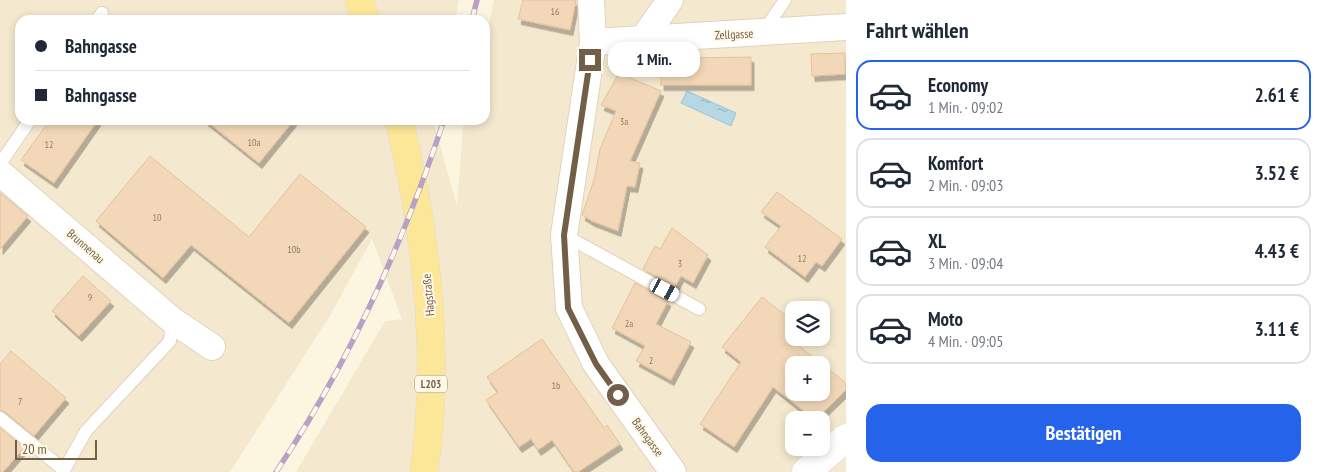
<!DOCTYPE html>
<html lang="de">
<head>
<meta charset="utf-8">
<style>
  :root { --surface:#fff; --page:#f2f2f3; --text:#1f2937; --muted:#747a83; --line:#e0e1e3; --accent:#2563eb }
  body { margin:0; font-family:"PT Sans Narrow",sans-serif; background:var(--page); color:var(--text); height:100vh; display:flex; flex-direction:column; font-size:19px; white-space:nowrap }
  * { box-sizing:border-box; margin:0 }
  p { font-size:16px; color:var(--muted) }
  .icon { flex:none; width:28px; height:28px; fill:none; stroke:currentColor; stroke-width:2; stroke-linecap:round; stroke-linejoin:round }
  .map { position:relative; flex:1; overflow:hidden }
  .side { display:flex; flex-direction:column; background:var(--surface); width:475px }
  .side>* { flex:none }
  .guide { position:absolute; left:15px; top:15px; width:475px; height:110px; border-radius:15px; box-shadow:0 2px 8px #0003; display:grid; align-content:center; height:110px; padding:0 20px; background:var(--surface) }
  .tools { position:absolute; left:785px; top:301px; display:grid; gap:10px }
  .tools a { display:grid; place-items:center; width:45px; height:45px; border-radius:10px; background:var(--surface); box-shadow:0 2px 8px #0003; font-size:25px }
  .scale { position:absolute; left:15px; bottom:12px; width:82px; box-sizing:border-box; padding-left:5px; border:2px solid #735e48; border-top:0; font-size:14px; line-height:18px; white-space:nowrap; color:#735e48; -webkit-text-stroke:4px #fff9e7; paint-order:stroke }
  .end { position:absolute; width:22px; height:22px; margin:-11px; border:6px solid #735e48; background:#fff; box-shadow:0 0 0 2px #fff }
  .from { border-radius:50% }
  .bubble { position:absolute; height:35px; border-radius:15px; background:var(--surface); box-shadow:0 2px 8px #0003; font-size:16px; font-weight:600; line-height:35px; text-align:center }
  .car { position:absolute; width:15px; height:30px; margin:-15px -8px; border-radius:6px; box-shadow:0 0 4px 1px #0007; background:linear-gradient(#fff 24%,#345 0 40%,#fff 0 76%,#345 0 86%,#fff 0) }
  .guide b { display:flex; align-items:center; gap:18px; height:48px; font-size:19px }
  .guide b+b { border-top:1px solid var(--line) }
  .guide i { width:12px; height:12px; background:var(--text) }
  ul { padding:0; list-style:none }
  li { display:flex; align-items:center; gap:15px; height:70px; margin:0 10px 8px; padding:0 10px; border:2px solid var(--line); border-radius:15px }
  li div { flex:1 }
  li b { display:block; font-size:19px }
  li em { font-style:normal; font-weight:600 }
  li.selected { border-color:var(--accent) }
  li>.icon { width:45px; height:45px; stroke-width:1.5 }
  h2 { padding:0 20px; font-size:22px; line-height:60px }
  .cta { display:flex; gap:10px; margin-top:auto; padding:10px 20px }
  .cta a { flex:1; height:58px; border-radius:15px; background:var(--accent); color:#fff; font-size:20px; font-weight:600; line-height:58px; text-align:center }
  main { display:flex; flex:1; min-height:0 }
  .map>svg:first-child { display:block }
  .residential { fill:#f4e9cf; fill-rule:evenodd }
  .water { fill:url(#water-ripples); stroke:#9cc5d8 }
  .building { fill:#f2d8b8; stroke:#e5c198; fill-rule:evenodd; filter:url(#shadow) }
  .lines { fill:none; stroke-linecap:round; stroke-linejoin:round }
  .lane-casing { stroke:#e0d3bd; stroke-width:14 }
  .street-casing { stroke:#e0d3bd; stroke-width:28 }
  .secondary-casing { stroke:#e6d5bb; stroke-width:29 }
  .primary-casing { stroke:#e0dcd7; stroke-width:29 }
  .lane { stroke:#fff; stroke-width:12 }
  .street { stroke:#fff; stroke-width:26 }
  .secondary { stroke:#fff; stroke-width:28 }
  .primary { stroke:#fce698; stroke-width:28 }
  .rail-casing { stroke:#b9a0c5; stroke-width:5.5 }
  .rail { stroke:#fff9e7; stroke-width:4; stroke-dasharray:11; stroke-linecap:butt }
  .route { stroke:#735e48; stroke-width:6 }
  .labels { text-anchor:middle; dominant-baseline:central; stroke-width:4; stroke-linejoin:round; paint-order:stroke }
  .number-label { font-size:10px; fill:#937c64 }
  .shield { fill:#fff9e7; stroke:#9d8c78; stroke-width:1 }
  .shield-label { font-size:11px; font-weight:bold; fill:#735e48 }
  .street-label { font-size:12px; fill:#735e48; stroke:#fff9e7 }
</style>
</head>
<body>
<main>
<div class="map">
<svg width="846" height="472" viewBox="0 0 846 472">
  <defs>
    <pattern id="water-ripples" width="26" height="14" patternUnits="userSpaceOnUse" patternTransform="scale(1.25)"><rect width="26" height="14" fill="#b5d8e6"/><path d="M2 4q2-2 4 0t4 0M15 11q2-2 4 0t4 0" fill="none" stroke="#98b2bc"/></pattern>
    <filter id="shadow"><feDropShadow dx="3" dy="5.5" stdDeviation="0" flood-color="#0004"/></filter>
  </defs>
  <rect width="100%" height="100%" fill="#fcf6e1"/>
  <path class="residential" d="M0 0H459L455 20H20V120H433L457 206 463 128 465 120H485V42L494 0H846V472H296L385 321 402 319 372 239 331 314 230 472H0ZM794 310H821V338H794ZM794 365H821V392H794ZM794 420H821V448H794Z"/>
  <path class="water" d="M687 91 736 113 731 126 681 103Z"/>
  <g class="building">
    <path d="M523 0H576L570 30 518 19Z"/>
    <path d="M845 53V74L812 76 811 54Z"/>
    <path d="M751 57V85H661V61H686V58Z"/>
    <path d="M619 73 661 91 630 161 640 163 635 187 627 186 618 231 592 221 582 215 594 180 600 149 616 111 601 105Z"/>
    <path d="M50 120H98L54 183 21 160Z"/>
    <path d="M205 120H294L259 163Z"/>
    <path d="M150 156 249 237 300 174 366 227 289 323 191 245 163 278 96 221Z"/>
    <path d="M777 192 842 239 822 266 816 262 805 277 765 247 781 226 761 212Z"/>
    <path d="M0 193 28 216 0 249Z"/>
    <path d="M672 228 708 255 693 283 681 276 675 287 643 269 655 246 660 249Z"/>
    <path d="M83 276 111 301 79 336 52 311Z"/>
    <path d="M635 283 668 301 656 324 691 342 671 380 636 361 645 346 612 328Z"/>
    <path d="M762 297 794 322V342L846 383V390L815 420 773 387 734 447 700 424 741 362 722 347ZM794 365H821V392H794Z"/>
    <path d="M542 339 604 428 607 425 620 444 578 472H574L552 440 538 450 531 439 519 447 486 400 498 392 487 377Z"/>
    <path d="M11 351 66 398 34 436 5 412 0 410V364Z"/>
    <path d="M0 428 24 448 3 472H0Z"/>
  </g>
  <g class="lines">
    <g class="lane-casing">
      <g id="lane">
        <path d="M97 20 102 13"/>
        <path d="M764 31 785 0"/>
        <path d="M0 164 30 120"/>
        <path d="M564 235 699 309"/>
        <path d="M0 418 64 470"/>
        <path d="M63 472 86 431 170 341 172 320"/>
      </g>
    </g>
    <g class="street-casing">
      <g id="street">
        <path d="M591 0 593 42 564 235 569 308 596 364 673 472"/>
        <path d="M643 39 670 0"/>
        <path d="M593 42 846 27"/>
        <path d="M0 173 172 320 212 347"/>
      </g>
    </g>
    <g class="secondary-casing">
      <path id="secondary" d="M806 472 846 438"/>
    </g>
    <g class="primary-casing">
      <g id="primary">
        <path d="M359 0 366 20"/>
        <path d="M399 120C427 235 441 354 424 472"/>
      </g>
    </g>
    <use href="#lane" class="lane"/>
    <use href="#street" class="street"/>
    <use href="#secondary" class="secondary"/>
    <use href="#primary" class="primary"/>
    <g class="rail-casing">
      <g id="rail">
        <path d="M472 20 477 0"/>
        <path d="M276 472C349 363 403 244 444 120"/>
      </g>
    </g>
    <use href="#rail" class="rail"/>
  </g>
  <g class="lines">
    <path class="route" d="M590 60 564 235 568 308 596 364 618 395"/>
  </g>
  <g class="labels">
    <g class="number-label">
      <text x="555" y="11">16</text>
      <text x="624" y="121">3a</text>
      <text x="254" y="142">10a</text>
      <text x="49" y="144">12</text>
      <text x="157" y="217">10</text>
      <text x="294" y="249">10b</text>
      <text x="802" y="258">12</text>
      <text x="680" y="263">3</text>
      <text x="90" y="297">9</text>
      <text x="629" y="323">2a</text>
      <text x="651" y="360">2</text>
      <text x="556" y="385">1b</text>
      <text x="20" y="401">7</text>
    </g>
    <rect class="shield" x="415" y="375.5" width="32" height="17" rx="4"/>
    <g class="shield-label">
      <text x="431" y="384">L203</text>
    </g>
    <g class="street-label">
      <text transform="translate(734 34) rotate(-3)">Zellgasse</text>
      <text transform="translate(86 246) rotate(41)">Brunnenau</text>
      <text transform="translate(428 295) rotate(-95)">Hagstraße</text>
      <text transform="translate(648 437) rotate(54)">Bahngasse</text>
    </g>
  </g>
</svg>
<div class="tools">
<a><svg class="icon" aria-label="layers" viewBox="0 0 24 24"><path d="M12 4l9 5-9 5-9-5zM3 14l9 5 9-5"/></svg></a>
<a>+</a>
<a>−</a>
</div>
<div class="scale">20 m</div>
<i class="end from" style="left:618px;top:395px"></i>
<i class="end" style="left:590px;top:60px"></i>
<div class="bubble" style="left:608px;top:42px;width:92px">1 Min.</div>
<i class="car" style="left:665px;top:290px;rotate:118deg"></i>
<div class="guide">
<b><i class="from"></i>Bahngasse</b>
<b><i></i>Bahngasse</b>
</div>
</div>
<section class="side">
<h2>Fahrt wählen</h2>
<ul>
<li class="selected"><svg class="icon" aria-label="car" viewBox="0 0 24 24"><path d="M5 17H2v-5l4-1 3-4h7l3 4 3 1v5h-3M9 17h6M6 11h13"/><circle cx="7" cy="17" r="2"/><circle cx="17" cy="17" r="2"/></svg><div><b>Economy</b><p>1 Min. · 09:02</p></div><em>2.61 €</em></li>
<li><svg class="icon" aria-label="car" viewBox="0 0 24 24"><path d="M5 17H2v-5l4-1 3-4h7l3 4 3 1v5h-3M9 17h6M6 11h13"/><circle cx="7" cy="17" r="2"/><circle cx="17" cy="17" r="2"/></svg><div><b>Komfort</b><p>2 Min. · 09:03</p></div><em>3.52 €</em></li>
<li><svg class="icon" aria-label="car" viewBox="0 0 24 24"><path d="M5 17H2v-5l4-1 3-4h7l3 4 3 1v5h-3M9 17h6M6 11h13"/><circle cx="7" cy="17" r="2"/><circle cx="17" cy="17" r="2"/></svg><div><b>XL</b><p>3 Min. · 09:04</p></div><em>4.43 €</em></li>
<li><svg class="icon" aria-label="car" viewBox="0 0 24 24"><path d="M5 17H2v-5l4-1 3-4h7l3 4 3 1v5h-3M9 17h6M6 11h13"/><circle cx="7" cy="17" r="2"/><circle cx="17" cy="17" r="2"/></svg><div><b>Moto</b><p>4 Min. · 09:05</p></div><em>3.11 €</em></li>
</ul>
<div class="cta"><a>Bestätigen</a></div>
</section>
</main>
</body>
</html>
